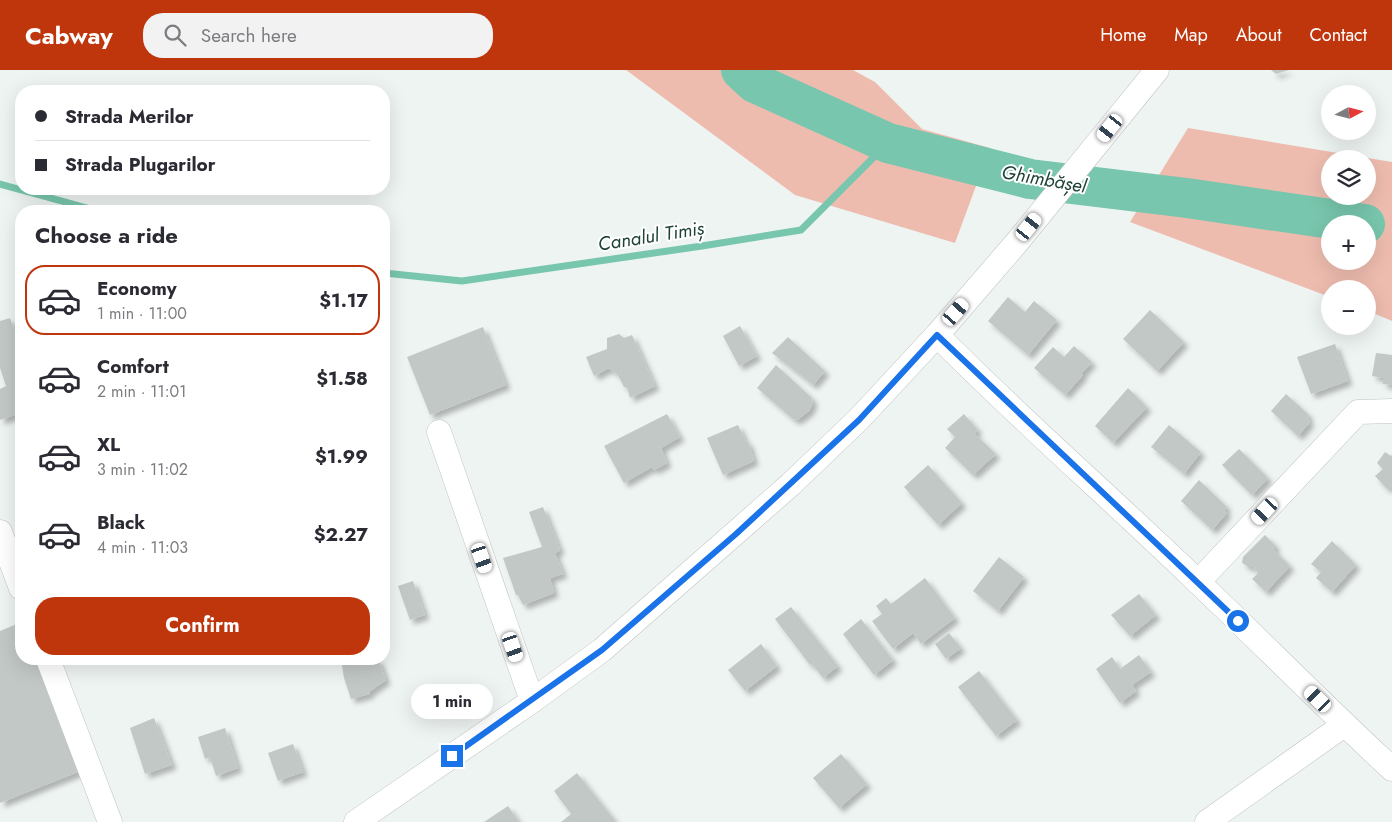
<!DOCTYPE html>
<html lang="en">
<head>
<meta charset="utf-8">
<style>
  :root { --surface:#fff; --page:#f2f2f3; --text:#2b2b33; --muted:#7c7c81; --line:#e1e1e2; --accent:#bf360d }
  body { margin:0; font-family:Jost,sans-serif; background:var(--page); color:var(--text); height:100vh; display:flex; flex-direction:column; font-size:19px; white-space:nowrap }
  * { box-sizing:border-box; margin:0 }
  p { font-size:16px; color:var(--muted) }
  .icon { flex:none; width:28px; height:28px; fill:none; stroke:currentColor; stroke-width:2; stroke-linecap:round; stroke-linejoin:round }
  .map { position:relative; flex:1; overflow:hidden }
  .side { position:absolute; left:15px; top:135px; width:375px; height:460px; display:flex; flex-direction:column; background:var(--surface); border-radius:20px; box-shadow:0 5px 20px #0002 }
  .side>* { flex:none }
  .top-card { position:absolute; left:15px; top:15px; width:375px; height:110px; border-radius:20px; box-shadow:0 5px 20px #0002; display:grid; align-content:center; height:110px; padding:0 20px; background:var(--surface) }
  .needle { width:32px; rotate:83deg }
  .tools { position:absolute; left:1321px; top:15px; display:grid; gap:10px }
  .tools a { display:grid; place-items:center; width:55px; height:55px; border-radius:50%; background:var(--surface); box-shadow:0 5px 20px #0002; font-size:25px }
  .end { position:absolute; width:22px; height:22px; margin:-11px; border:6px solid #1a73e8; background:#fff; box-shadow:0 0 0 2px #fff }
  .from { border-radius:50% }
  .bubble { position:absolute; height:35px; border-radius:18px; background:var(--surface); box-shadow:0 5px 20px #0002; font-size:16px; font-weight:700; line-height:35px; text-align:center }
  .car { position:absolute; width:15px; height:30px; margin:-15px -8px; border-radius:6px; box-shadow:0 0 4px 1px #0007; background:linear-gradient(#fff 24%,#345 0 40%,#fff 0 76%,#345 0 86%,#fff 0) }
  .top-card b { display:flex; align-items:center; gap:18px; height:48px; font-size:19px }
  .top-card b+b { border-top:1px solid var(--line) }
  .top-card i { width:12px; height:12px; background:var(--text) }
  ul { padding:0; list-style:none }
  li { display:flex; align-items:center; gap:15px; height:70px; margin:0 10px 8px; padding:0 10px; border:2px solid transparent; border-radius:20px }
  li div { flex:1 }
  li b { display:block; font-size:19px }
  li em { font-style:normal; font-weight:700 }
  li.current { border-color:var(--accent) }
  li>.icon { width:45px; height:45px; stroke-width:1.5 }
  h2 { padding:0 20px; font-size:22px; line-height:60px }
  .cta { display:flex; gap:10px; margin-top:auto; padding:10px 20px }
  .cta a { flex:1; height:58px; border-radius:20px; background:var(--accent); color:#fff; font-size:20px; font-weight:700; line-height:58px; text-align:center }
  header { display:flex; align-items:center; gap:30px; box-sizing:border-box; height:70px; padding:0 25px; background:var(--accent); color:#fff }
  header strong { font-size:24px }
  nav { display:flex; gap:28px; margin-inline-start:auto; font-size:18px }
  .search { width:350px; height:45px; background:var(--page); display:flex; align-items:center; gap:12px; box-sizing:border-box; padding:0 18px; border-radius:20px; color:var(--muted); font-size:19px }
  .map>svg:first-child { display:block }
  .green { fill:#eebcaf; fill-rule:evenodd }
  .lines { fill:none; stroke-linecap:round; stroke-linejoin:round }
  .stream { stroke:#78c6ad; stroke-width:7 }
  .river { stroke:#78c6ad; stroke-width:40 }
  .building { fill:#c2c8c6; filter:url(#shadow) }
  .minor-casing { stroke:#bec4c2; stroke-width:25 }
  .minor { stroke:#fff; stroke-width:24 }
  .route { stroke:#1a73e8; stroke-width:6 }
  .labels { text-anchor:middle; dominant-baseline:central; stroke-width:4; stroke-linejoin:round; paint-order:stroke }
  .water-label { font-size:19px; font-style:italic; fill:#1e4237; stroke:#fff }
</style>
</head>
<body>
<header>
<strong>Cabway</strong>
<div class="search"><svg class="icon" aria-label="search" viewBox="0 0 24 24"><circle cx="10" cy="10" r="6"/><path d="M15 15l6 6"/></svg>Search here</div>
<nav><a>Home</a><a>Map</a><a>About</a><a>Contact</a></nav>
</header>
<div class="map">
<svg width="1392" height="752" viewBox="0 0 1392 752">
  <defs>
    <filter id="shadow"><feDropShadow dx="4.5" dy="4.5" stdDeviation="2.5" flood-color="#0004"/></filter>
  </defs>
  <rect width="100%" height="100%" fill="#eef4f2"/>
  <g class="green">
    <path d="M626 0H853L875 12 922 59 990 78 955 173 795 125Z"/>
    <path d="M1188 58 1392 92V251L1368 241V219H1330V227L1130 152ZM1330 89H1368V126H1330ZM1330 154H1368V191H1330Z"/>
  </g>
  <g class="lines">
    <g class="stream">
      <path d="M0 114 98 141"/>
      <path d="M384 203 462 211 702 176 801 160 888 73"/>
    </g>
    <path class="river" d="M741 0 755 13 888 73 1030 109 1187 128 1365 154"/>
  </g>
  <g class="building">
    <path d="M1271 0H1289L1276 4Z"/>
    <path d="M1008 227 1025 242 1034 231 1057 250 1028 285 988 251Z"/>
    <path d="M1150 240 1184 272 1157 301 1123 269Z"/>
    <path d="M10 248 21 279V343L0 350V319L6 316 0 298V251Z"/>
    <path d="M740 256 757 286 739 296 723 266Z"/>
    <path d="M483 257 506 315 430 345 407 287Z"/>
    <path d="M619 264 624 268 632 265 655 316 630 328 627 317H624L618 305 609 298 594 306 586 287 607 279V268Z"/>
    <path d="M788 267 825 301 813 315 772 283Z"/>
    <path d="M1335 274 1348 311 1311 324 1297 287Z"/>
    <path d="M1074 276 1092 292 1081 304 1083 305 1065 325 1034 298 1053 277 1064 287Z"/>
    <path d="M1376 283 1392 285V315L1383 314V308L1372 306Z"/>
    <path d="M776 295 811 327 813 332 809 341 797 350 793 349 757 318Z"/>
    <path d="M1128 318 1147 337 1113 373 1095 356Z"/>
    <path d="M1286 324 1309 345 1307 348 1310 352 1298 366 1271 341Z"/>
    <path d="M667 344 680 367 661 378 667 393 654 400 652 397 624 413 604 376Z"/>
    <path d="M964 344 978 360 974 363 996 384 973 405 945 378 955 367 947 359Z"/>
    <path d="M738 355 746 372 748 371 754 391 723 405 707 368Z"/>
    <path d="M1169 355 1201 382 1184 404 1151 377Z"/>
    <path d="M1239 379 1268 408 1252 425 1222 395Z"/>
    <path d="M1385 382 1391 386 1392 385V419L1390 416 1387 419 1375 406 1383 399 1377 393Z"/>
    <path d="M928 395 962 433 938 455 904 417Z"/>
    <path d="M1199 410 1227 437 1224 440 1227 443 1212 460 1181 431Z"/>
    <path d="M543 437 560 480 555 483 563 504 550 508 554 523 523 535 518 525H516L503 488 542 477 529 442Z"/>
    <path d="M1265 465 1276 476 1273 479 1290 496 1266 522 1252 509 1258 503 1253 497H1249L1242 493 1243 487Z"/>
    <path d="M1332 471 1356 495 1332 522 1316 508 1321 502 1311 494Z"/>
    <path d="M999 487 1024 507 998 541 973 521Z"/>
    <path d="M925 508 955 548 921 574 913 563 893 579 872 551 882 544 876 536 886 528 891 534Z"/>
    <path d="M413 511 425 545 410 550 398 516Z"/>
    <path d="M1139 524 1156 545 1130 566 1111 545Z"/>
    <path d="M791 537 838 596 823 608 812 594 810 595 775 549Z"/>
    <path d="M861 549 893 590 874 605 843 564Z"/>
    <path d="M17 554 21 565V589H31L32 592 40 589 83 700 0 733V561Z"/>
    <path d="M949 563 961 578 946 589 935 574Z"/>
    <path d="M761 574 777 596 745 621 728 600Z"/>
    <path d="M1139 585 1151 602 1132 615 1136 621 1120 633 1096 599 1112 587 1120 599Z"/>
    <path d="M341 589H378L386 610 369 622 370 624 351 629 344 608Z"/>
    <path d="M979 601 1017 650 996 666 958 617Z"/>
    <path d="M154 648 172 695 145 704 130 658Z"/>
    <path d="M225 658 238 698 216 706 210 687 205 689 198 667Z"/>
    <path d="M293 674 303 702 278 711 268 683Z"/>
    <path d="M841 684 867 714 839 738 813 708Z"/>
    <path d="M577 703 616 752H561L571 744 554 721Z"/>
    <path d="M508 736 519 752H484Z"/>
  </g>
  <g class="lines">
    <g class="minor-casing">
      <g id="minor">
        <path d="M937 265C1021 350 1112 429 1198 512 1263 574 1326 638 1392 699"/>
        <path d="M439 362 532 631"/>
        <path d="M0 462 21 518"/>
        <path d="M1198 512 1358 342 1392 341"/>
        <path d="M48 589 110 752"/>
        <path d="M356 752 532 631 602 580 790 415 859 349 937 265 1018 171 1157 0"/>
        <path d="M1207 752 1344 655"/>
      </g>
    </g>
    <use href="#minor" class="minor"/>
  </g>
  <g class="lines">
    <path class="route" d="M452 686 602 580 736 464 859 350 937 265 1238 551"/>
  </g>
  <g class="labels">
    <g class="water-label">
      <text transform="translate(1044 109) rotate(10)">Ghimbășel</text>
      <text transform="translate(651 166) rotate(-9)">Canalul Timiș</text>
    </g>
  </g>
</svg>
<div class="tools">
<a><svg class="needle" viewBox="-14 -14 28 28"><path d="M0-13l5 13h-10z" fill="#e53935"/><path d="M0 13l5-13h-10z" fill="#7c7c81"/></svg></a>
<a><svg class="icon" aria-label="layers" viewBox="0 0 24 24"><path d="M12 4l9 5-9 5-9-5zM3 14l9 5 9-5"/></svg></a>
<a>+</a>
<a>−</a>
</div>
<i class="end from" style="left:1238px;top:551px"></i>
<i class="end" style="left:452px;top:686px"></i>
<div class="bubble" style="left:411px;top:614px;width:82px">1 min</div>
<i class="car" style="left:1110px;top:58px;rotate:219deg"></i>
<i class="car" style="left:1029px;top:157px;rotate:39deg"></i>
<i class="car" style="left:956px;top:242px;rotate:41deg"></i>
<i class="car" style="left:1265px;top:441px;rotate:223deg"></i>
<i class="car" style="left:482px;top:488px;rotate:161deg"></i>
<i class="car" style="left:513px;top:577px;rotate:161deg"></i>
<i class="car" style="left:1318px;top:629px;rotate:314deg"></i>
<div class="top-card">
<b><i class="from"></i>Strada Merilor</b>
<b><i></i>Strada Plugarilor</b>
</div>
<section class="side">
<h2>Choose a ride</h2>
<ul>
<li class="current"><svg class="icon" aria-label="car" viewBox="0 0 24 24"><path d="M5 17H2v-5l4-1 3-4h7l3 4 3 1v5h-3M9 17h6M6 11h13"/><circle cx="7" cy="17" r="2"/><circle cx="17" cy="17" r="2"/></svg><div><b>Economy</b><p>1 min · 11:00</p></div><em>$1.17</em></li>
<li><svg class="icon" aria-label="car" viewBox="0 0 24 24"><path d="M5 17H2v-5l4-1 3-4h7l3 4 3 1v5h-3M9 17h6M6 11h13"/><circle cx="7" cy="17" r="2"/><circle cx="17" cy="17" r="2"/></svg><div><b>Comfort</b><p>2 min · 11:01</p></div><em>$1.58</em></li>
<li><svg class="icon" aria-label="car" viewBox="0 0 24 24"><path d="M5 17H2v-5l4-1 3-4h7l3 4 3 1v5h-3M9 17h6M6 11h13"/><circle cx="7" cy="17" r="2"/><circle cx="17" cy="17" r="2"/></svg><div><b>XL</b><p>3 min · 11:02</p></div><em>$1.99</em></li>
<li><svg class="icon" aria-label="car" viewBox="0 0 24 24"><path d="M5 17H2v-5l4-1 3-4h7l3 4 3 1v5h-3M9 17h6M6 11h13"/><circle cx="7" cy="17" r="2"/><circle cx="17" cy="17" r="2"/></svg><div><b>Black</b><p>4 min · 11:03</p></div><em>$2.27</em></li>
</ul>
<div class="cta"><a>Confirm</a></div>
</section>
</div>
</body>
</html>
